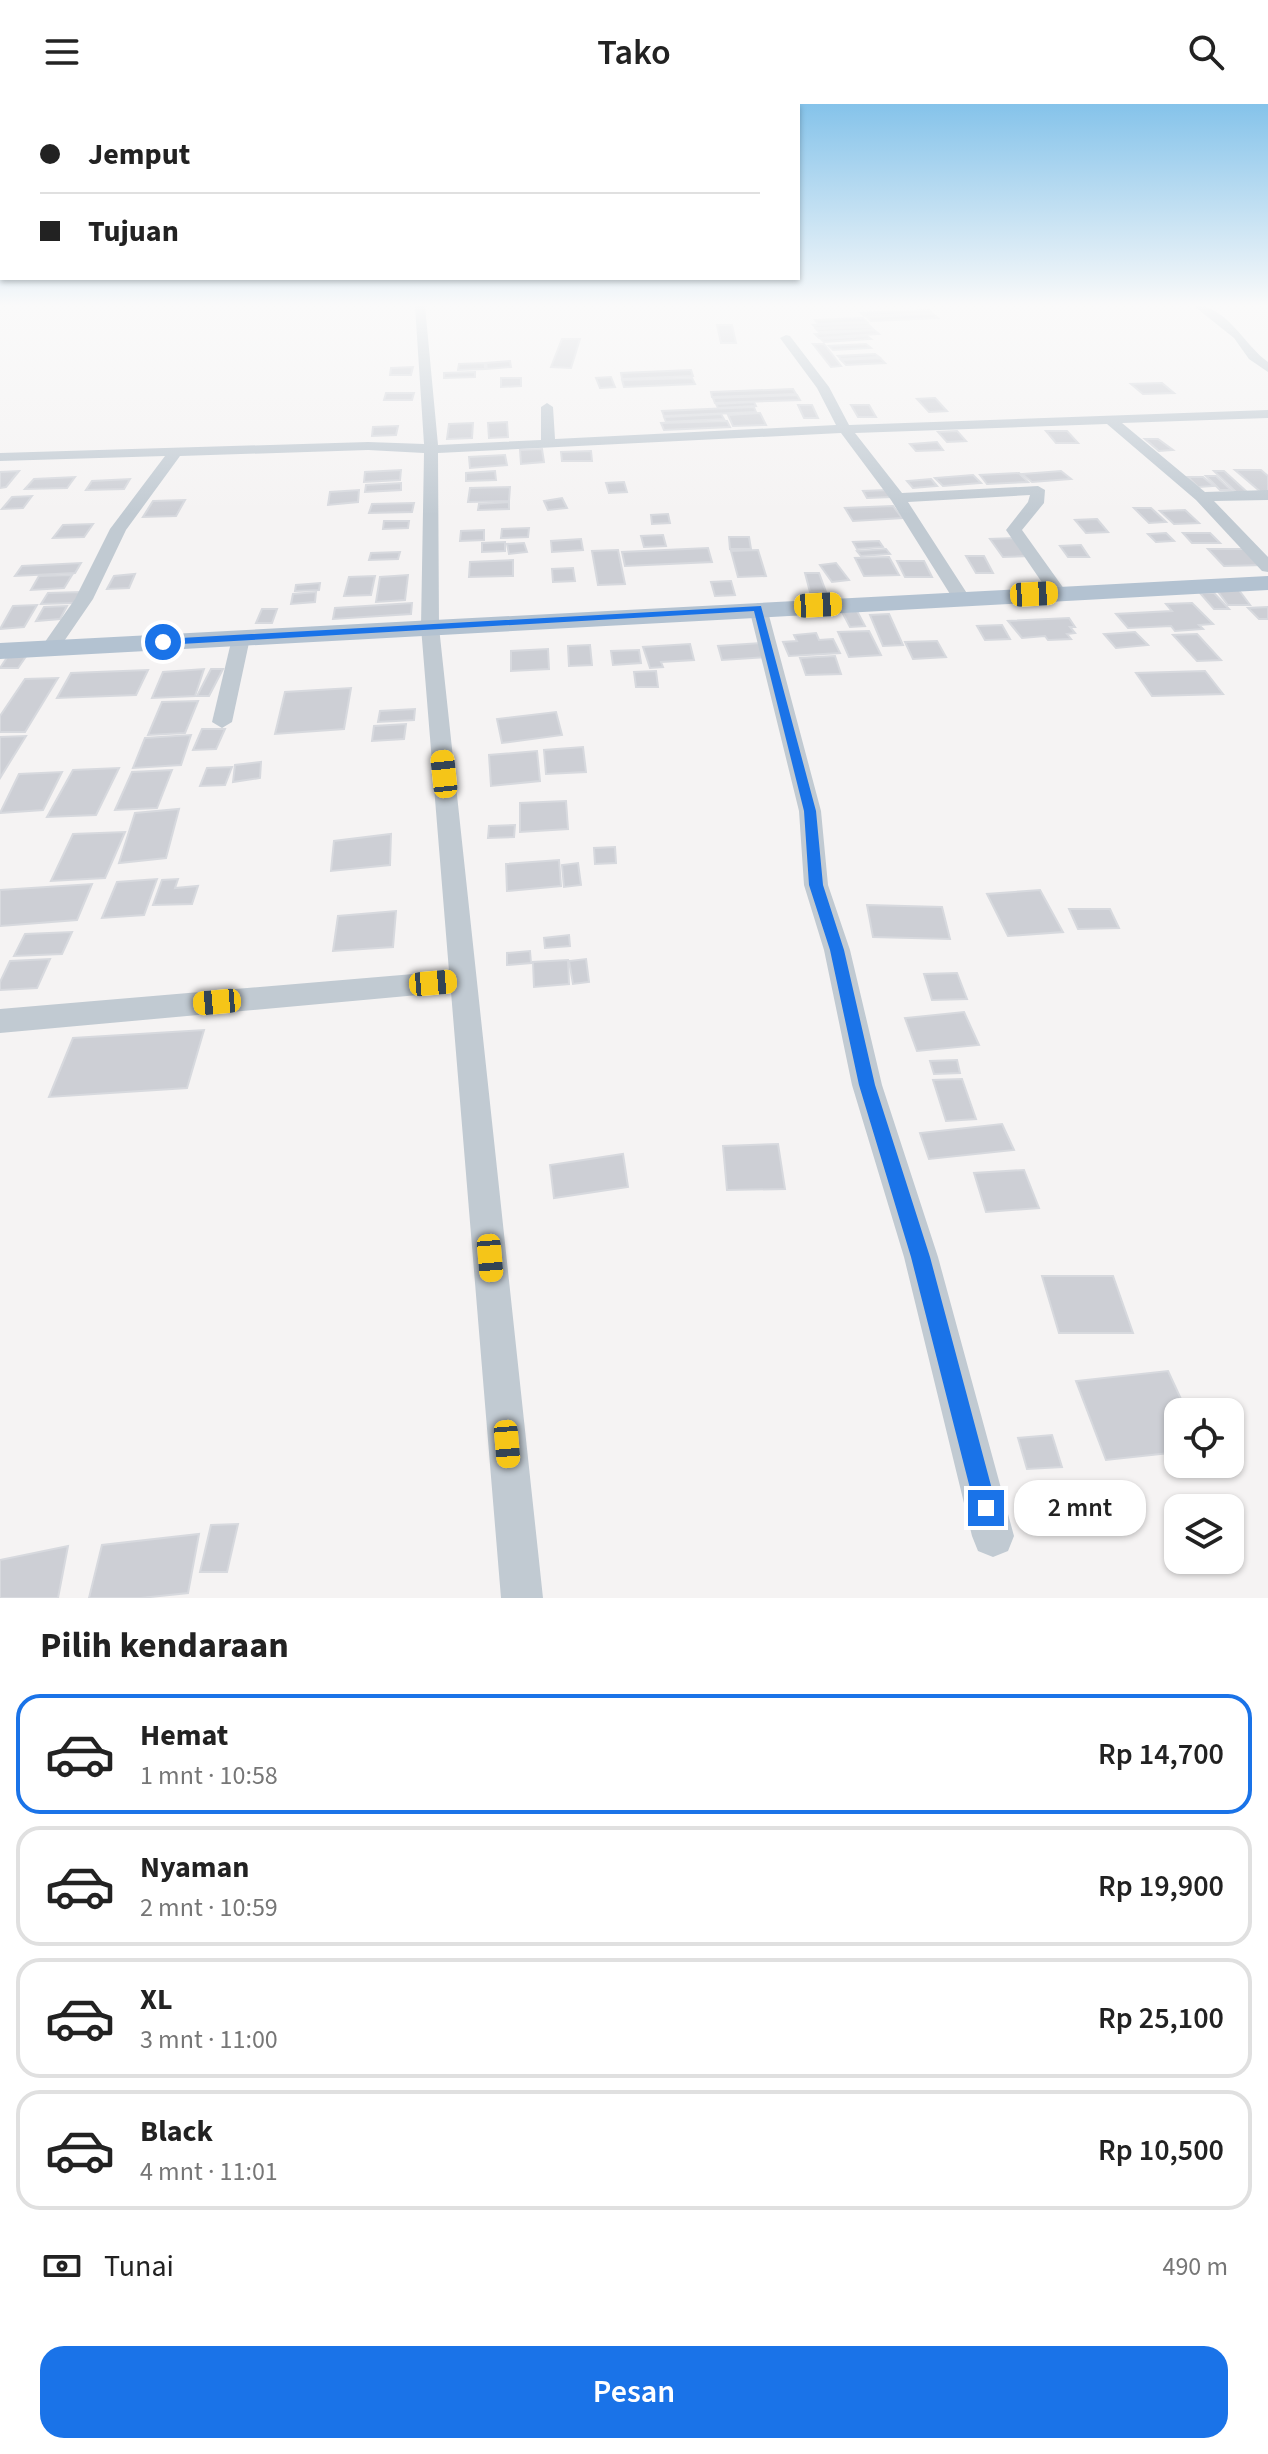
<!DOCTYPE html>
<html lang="id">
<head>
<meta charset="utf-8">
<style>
  :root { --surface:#fff; --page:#f6f6f6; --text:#222; --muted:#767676; --line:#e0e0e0; --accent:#1a73e8 }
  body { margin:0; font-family:"Source Sans 3",sans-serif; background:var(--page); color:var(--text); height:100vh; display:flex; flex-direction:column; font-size:30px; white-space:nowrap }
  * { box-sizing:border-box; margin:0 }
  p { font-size:26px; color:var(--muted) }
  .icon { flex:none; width:44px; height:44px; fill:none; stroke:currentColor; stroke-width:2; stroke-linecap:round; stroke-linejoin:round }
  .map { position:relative; height:1494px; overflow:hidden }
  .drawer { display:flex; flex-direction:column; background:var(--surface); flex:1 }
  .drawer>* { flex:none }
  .hud { position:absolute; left:0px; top:0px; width:800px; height:176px; box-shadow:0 2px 6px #0004; display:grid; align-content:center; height:176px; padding:0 40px; background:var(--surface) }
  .tools { position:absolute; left:1164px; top:1294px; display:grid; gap:16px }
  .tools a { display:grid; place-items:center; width:80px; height:80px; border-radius:16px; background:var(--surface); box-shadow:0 2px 6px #0004; font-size:40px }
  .end { position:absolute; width:36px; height:36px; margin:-18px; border:10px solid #1a73e8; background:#fff; box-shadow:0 0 0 4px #fff }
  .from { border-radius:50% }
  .bubble { position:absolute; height:56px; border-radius:24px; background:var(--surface); box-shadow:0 2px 6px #0004; font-size:26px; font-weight:600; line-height:56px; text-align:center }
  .car { position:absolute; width:24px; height:48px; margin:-24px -12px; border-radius:10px; box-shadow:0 0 6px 2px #0007; background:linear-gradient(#f5c518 24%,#345 0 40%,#f5c518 0 76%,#345 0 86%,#f5c518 0) }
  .hud b { display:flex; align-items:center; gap:28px; height:76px; font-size:30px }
  .hud b+b { border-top:2px solid var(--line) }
  .hud i { width:20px; height:20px; background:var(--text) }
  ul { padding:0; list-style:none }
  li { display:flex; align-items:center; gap:24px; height:120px; margin:0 16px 12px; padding:0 24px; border:4px solid var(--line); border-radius:24px }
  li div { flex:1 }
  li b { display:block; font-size:30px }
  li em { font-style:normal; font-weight:600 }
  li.selected { border-color:var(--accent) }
  li>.icon { width:72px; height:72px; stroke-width:1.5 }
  h2 { padding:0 40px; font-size:36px; line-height:96px }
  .pay { display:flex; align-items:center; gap:20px; height:88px; padding:0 40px; font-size:30px }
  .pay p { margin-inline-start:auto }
  .primary-button { display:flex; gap:16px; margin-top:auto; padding:16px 40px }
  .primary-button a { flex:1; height:92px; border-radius:24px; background:var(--accent); color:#fff; font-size:32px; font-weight:600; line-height:92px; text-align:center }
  header { display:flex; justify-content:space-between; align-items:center; height:104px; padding:0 40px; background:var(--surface); font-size:36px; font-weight:600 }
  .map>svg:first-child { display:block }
  .building { fill:#cdcfd5; stroke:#d7d9de; stroke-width:2 }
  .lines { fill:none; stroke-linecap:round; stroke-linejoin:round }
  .minor { fill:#c1cad2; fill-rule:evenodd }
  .major { fill:#b3c2d1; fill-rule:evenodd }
  .route { fill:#1a73e8 }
</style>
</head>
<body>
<header><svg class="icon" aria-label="menu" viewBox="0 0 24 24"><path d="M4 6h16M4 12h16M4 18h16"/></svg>Tako<svg class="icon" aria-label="search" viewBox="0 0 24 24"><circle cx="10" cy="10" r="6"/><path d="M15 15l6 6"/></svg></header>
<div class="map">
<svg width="1268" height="1494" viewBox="0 0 1268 1494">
  <rect width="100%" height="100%" fill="#f5f3f3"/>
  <g class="building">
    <path d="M929 206 932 209 864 212 861 209Z"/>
    <path d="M933 210 938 214 871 217 867 213Z"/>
    <path d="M863 214 867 218 818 220 815 216Z"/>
    <path d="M867 219 870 222 816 224 813 221Z"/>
    <path d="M717 221H732L736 239H721Z"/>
    <path d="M871 223 874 226 819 228 816 225Z"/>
    <path d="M874 226 879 230 819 234 815 230Z"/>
    <path d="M867 232 871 235 824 238 821 235Z"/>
    <path d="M562 235H580L571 264 551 263Z"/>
    <path d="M813 240H824L841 262 831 263Z"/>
    <path d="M866 240 871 244 833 246 829 242Z"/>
    <path d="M875 250 879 253 841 255 838 252Z"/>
    <path d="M880 254 885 259 846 261 841 256Z"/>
    <path d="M510 257 511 263 487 265 486 259Z"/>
    <path d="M485 259V265L458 266 459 260Z"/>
    <path d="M413 263 411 271H390L391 264Z"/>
    <path d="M691 266 693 272 622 275 621 269Z"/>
    <path d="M475 268V273L444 274V269Z"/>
    <path d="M611 273 615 283 600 284 596 274Z"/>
    <path d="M501 274H521V282L501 283Z"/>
    <path d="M692 274 695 280 624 283 622 276Z"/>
    <path d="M1162 279 1174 289 1143 290 1131 280Z"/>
    <path d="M793 285 796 290 712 293 711 288Z"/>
    <path d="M386 289H414L412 296H384Z"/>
    <path d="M797 291 800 296 715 299 713 294Z"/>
    <path d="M935 294 947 307 929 308 917 295Z"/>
    <path d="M754 298 756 302 718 304 716 300Z"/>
    <path d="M798 301H812L818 314H804Z"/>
    <path d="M851 301H869L876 313H858Z"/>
    <path d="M754 303 756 308 664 312 662 307Z"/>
    <path d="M760 309 766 321 733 322 728 311Z"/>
    <path d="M721 310 724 315 666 318 664 313Z"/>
    <path d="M727 317 730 323 664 326 661 319Z"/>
    <path d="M507 318 508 333 489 334 488 319Z"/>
    <path d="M473 319 472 334 447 335 449 320Z"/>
    <path d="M398 322 396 331 372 332 373 323Z"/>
    <path d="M957 327 966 337 947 338 938 328Z"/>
    <path d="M1046 327H1067L1078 339H1056Z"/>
    <path d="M1145 335H1158L1173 346 1159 347Z"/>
    <path d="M937 338 943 346 916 347 910 340Z"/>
    <path d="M542 345 544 358 521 360 520 346Z"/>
    <path d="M591 347 592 357H562L561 348Z"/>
    <path d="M505 351 507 361 470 364 469 353Z"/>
    <path d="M401 366 400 376 364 378 365 368Z"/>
    <path d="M1235 366H1261L1268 372V389H1262Z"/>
    <path d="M19 367 6 383 0 384V368Z"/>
    <path d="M495 367 496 376 466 377V369Z"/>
    <path d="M1061 367 1071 375 1032 378 1022 370Z"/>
    <path d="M1214 367H1224L1247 388H1236Z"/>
    <path d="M1019 369 1028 378 987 380 980 371Z"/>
    <path d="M973 371 981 379 943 382 935 374Z"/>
    <path d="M1206 372H1216L1231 386H1220Z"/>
    <path d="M75 373 67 384 25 385 34 375Z"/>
    <path d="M1188 373H1203L1214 382 1198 383Z"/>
    <path d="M130 375 124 385 86 386 92 377Z"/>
    <path d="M931 375 937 382 913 384 907 377Z"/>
    <path d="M624 378 627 388 609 389 606 379Z"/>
    <path d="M401 379V386L365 388 366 381Z"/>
    <path d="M510 383 509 397 468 398 470 384Z"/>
    <path d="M359 386 358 398 328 401 330 388Z"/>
    <path d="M887 386 891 393 867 394 863 387Z"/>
    <path d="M32 392 23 404 2 405 12 393Z"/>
    <path d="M562 394 567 404 548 406 544 397Z"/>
    <path d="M185 396 176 412 143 413 153 397Z"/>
    <path d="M509 398V405L478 406 479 400Z"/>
    <path d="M414 399 412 408 369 409 372 400Z"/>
    <path d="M893 402 902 414 853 417 845 404Z"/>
    <path d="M1134 404H1151L1166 418 1149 419Z"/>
    <path d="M1185 406 1199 419 1174 420 1160 407Z"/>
    <path d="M668 410 670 419 652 420 651 411Z"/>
    <path d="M1097 415 1108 428 1086 429 1075 416Z"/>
    <path d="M384 417H409L408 424 383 425Z"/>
    <path d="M93 420 84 433 53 434 63 421Z"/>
    <path d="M529 424 528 433 501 434 502 425Z"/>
    <path d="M484 426V436L460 437 461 427Z"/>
    <path d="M1166 429 1174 437 1156 438 1148 430Z"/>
    <path d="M1183 429H1210L1220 439H1192Z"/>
    <path d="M663 431 666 442 644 443 641 432Z"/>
    <path d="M729 433H749L751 445H730Z"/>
    <path d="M1016 434 1030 452 1003 453 990 435Z"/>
    <path d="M581 435 583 446 552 448 551 437Z"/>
    <path d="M879 437 883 443 857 445 853 438Z"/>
    <path d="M505 438V447L482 448V439Z"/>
    <path d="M524 439 527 448 509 450 507 440Z"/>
    <path d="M1081 441 1089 453H1068L1060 442Z"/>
    <path d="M708 444 712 458 625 462 622 448Z"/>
    <path d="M886 445 890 450 861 452 857 447Z"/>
    <path d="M1208 445H1246L1262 461 1224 462Z"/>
    <path d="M618 446 625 480 598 481 592 447Z"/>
    <path d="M758 446 766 472 738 473 731 447Z"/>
    <path d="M400 448 398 455 369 456 371 449Z"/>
    <path d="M966 452H984L993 469H976Z"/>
    <path d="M889 453 899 471 864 472 855 454Z"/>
    <path d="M513 456V472L469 473 470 458Z"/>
    <path d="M897 457H924L932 473H905Z"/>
    <path d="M81 459 75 469 15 472 22 462Z"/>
    <path d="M836 459 849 476 832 478 820 461Z"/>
    <path d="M573 464 575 477 553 478 552 465Z"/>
    <path d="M805 469H819L826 488H810Z"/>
    <path d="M135 470 129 484 107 485 114 472Z"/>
    <path d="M72 471 64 484 31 486 39 472Z"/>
    <path d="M408 471 405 496 376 498 380 473Z"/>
    <path d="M375 472 371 491 344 492 349 473Z"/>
    <path d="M731 477 735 491 715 492 711 478Z"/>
    <path d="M320 479 319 486 295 487 296 481Z"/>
    <path d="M1216 485H1238L1250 501H1228Z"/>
    <path d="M81 488 74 499 41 500 48 489Z"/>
    <path d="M316 488 315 498 291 500 293 490Z"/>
    <path d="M1200 489H1214L1229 505H1214Z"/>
    <path d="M412 499 411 510 333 515 335 504Z"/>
    <path d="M1192 499 1213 520 1199 521 1203 525 1175 527 1171 522 1128 524 1116 510 1172 507 1166 500Z"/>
    <path d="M37 501 24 523 0 525 13 502Z"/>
    <path d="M67 502 60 515 36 517 44 503Z"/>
    <path d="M1268 503V515H1259L1248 504Z"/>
    <path d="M262 505H277L272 519H256Z"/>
    <path d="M857 507 865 522 850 523 842 508Z"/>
    <path d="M889 510 903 541 883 542 870 511Z"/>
    <path d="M1069 514 1075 523H1070L1075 529 1067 530 1071 535 1048 536 1045 532 1022 534 1008 517Z"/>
    <path d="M1002 521 1010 535 985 536 977 522Z"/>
    <path d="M869 527 881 551 849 553 838 528Z"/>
    <path d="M1135 528 1148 541 1116 544 1104 530Z"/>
    <path d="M816 529 819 536 833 535 840 549 789 552 783 538 797 537 794 531Z"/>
    <path d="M1197 530 1221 556 1197 557 1173 531Z"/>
    <path d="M937 537 946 553 913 555 905 538Z"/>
    <path d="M761 539 767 553 722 556 718 542Z"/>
    <path d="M690 540 694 556 661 558 663 563 650 564 643 543Z"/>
    <path d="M590 541 592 561 569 562 568 542Z"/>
    <path d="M548 545 549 565 511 567V547Z"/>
    <path d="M639 546 641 559 613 561 611 547Z"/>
    <path d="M27 551 18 564H0L8 552Z"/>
    <path d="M835 552 841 570 806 571 800 554Z"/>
    <path d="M204 565 195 592 152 594 163 568Z"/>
    <path d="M211 565H223L209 592H197Z"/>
    <path d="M148 566 136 591 57 594 71 569Z"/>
    <path d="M656 567 658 583H636L634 568Z"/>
    <path d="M1205 567 1223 590 1152 592 1136 569Z"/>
    <path d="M58 574 25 628H0V612L25 575Z"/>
    <path d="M351 584 344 625 275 630 285 588Z"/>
    <path d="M198 597 185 629 148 631 162 598Z"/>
    <path d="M415 605 414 616 378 618 380 607Z"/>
    <path d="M556 608 562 631 502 639 497 615Z"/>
    <path d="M406 620 404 635 372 637 374 622Z"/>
    <path d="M202 625H225L216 645 193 646Z"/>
    <path d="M191 631 181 661 133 664 145 634Z"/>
    <path d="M26 632 0 674V633Z"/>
    <path d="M583 643 586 668 546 670 544 646Z"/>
    <path d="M537 647 540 677 491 682 489 651Z"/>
    <path d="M261 658 260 674 233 678 235 661Z"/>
    <path d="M232 663 225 681 200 682 207 664Z"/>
    <path d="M119 664 96 711 47 713 73 666Z"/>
    <path d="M172 666 157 704 115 706 132 668Z"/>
    <path d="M62 668 43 706 0 709 19 670Z"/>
    <path d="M566 697 568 725 520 728V699Z"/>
    <path d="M179 705 166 754 119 759 135 709Z"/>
    <path d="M515 721 514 733 488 734 489 722Z"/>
    <path d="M125 728 105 774 51 777 73 730Z"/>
    <path d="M391 730 390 761 331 767 334 737Z"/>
    <path d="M615 743 616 759 595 760 594 744Z"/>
    <path d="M559 756 561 782 507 787 506 760Z"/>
    <path d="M578 759 581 781 564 783 562 761Z"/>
    <path d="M157 775 144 811 102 814 117 778Z"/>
    <path d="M178 775 175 784 198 782 192 800 153 801 162 776Z"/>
    <path d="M92 780 77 816 0 822V786Z"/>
    <path d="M1040 786 1063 828 1008 832 987 790Z"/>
    <path d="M867 801 942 803 950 835 873 833Z"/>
    <path d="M1069 805H1110L1119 824 1078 825Z"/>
    <path d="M396 807 393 843 333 847 338 812Z"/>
    <path d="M72 828 62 850 14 852 25 830Z"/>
    <path d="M569 831 570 842 545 844 544 834Z"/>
    <path d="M530 847 531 859 507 861V849Z"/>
    <path d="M50 855 37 884 0 886V878L10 857Z"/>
    <path d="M586 855 589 878 573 880 569 857Z"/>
    <path d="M568 856 569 880 534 883 533 858Z"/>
    <path d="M957 869 967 895 932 896 924 870Z"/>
    <path d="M964 908 979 941 917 947 905 914Z"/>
    <path d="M204 926 187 984 49 993 73 934Z"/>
    <path d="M957 956 960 969 934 970 930 957Z"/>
    <path d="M962 975 976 1015 946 1017 933 976Z"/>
    <path d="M1002 1020 1014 1046 929 1055 920 1029Z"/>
    <path d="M778 1040 785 1085 727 1086 723 1042Z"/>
    <path d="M623 1050 628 1083 554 1094 550 1061Z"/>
    <path d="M1024 1066 1039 1104 986 1108 974 1069Z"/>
    <path d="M1042 1172H1113L1133 1229H1059Z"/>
    <path d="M1168 1267 1187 1308H1178V1348L1106 1356 1076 1277Z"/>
    <path d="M1052 1331 1062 1363 1027 1365 1018 1334Z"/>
    <path d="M238 1420 227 1468H200L211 1421Z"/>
    <path d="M199 1430 188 1489 141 1494H89L102 1441Z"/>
    <path d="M68 1442 58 1494H0V1456Z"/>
  </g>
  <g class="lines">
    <g class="minor">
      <path d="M415 202H425L438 341 541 336V303L547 299 553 303 555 335 836 321 817 284 780 234 786 231 790 232 829 283 849 321 1268 306V314L1122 319 1205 388 1268 386V396L1214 397 1268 453V468L1262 467 1196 396 1107 320 855 329 902 389 1038 382 1045 386 1044 399 1022 426 1067 489 1058 494 1052 493 1006 426 1028 398 1030 391 908 398 970 494 961 499 955 498 891 396 841 329 438 349 439 523 543 1494H501L451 888 0 929V905L449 867 421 523 424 349 368 346 180 352 126 426 93 495 56 549 49 551 40 545 75 495 110 425 165 352 0 357V349L368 338 424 340Z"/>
      <path d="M1194 202C1226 200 1245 242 1268 258V268L1249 255 1234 234Z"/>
      <path d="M758 499 767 504 821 707 828 781 850 846 882 981 938 1153 1014 1432 1008 1447 993 1453 978 1447 972 1432 904 1153 852 981 824 846 804 781 799 707 749 504Z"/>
      <path d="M241 528 250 534 232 618 222 624 212 618 232 534Z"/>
    </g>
    <path class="major" d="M1268 472V486L0 555V539Z"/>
  </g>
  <linearGradient id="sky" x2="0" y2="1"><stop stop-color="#85c3ea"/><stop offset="0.49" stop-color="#fafafa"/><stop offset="1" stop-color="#fafafa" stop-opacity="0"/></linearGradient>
  <rect width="1268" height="411" fill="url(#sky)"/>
  <path class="route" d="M761 502 816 707 823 781 844 846 875 981 930 1153 997 1404 994 1412 986 1415 978 1412 975 1404 911 1153 859 981 830 846 809 781 804 707 754 507 163 541 158 538 163 535Z"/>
</svg>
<div class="tools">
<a><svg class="icon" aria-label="locate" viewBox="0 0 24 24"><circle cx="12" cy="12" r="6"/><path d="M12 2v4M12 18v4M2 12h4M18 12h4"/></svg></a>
<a><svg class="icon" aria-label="layers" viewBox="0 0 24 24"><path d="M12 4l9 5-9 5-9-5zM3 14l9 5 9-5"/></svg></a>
</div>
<i class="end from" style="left:163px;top:538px"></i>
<i class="end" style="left:986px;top:1404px"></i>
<div class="bubble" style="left:1014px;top:1376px;width:132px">2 mnt</div>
<i class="car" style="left:1034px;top:490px;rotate:87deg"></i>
<i class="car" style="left:818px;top:501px;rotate:87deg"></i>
<i class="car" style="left:444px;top:670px;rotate:354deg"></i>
<i class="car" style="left:433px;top:879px;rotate:85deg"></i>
<i class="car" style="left:217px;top:898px;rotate:265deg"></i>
<i class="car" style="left:490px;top:1154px;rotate:175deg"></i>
<i class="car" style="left:507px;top:1340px;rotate:175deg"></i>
<div class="hud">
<b><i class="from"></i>Jemput</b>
<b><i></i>Tujuan</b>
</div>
</div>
<section class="drawer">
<h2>Pilih kendaraan</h2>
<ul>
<li class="selected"><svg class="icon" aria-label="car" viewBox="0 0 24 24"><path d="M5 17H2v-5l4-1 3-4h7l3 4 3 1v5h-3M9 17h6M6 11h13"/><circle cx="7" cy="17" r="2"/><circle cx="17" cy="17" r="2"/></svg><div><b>Hemat</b><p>1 mnt · 10:58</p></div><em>Rp 14,700</em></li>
<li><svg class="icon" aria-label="car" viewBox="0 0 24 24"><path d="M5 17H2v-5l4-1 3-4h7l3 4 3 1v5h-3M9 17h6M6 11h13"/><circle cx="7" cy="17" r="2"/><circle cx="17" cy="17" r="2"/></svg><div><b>Nyaman</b><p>2 mnt · 10:59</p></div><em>Rp 19,900</em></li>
<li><svg class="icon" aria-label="car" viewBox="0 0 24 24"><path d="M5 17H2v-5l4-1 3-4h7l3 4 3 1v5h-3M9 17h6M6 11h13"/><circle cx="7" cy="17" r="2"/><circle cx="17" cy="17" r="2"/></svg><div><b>XL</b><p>3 mnt · 11:00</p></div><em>Rp 25,100</em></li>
<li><svg class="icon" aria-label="car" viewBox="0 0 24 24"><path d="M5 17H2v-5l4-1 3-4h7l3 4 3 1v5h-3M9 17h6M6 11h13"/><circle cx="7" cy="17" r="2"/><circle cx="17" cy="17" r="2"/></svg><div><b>Black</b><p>4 mnt · 11:01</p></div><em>Rp 10,500</em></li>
</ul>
<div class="pay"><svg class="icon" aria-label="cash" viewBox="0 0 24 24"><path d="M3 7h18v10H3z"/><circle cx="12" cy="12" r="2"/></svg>Tunai<p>490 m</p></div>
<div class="primary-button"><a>Pesan</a></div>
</section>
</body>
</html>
